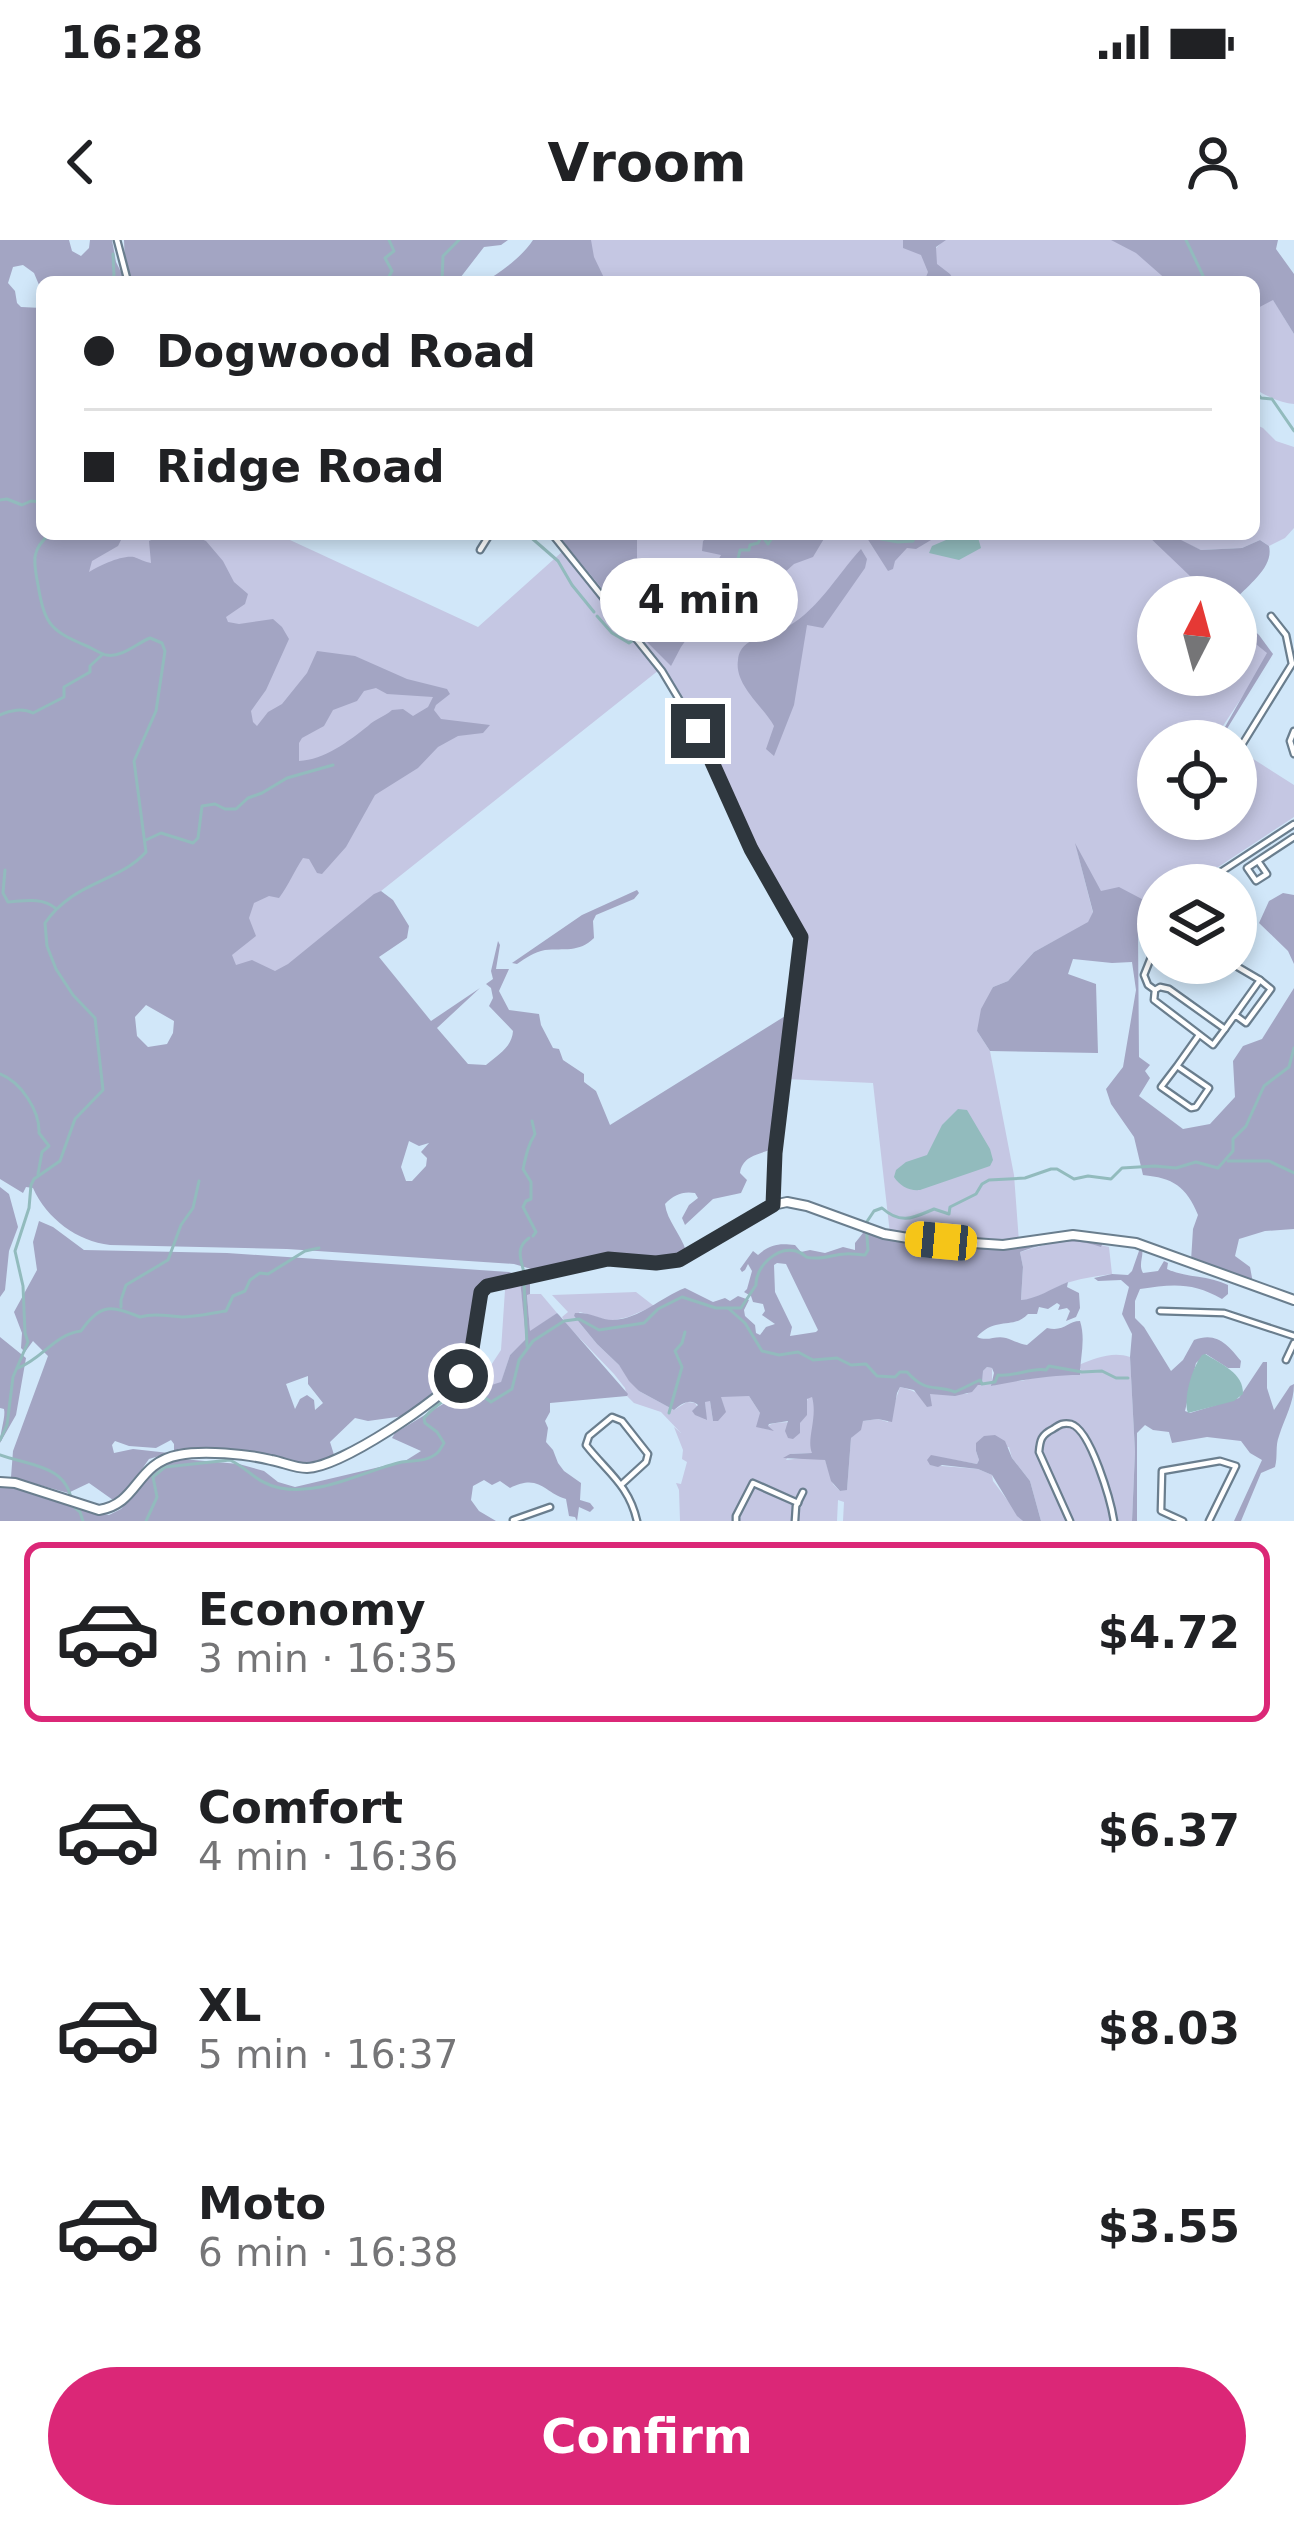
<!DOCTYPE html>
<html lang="en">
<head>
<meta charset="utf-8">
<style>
  :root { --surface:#fff; --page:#f6f6f6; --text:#202124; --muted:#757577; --line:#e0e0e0; --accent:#db2777 }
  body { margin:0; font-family:"DejaVu Sans",sans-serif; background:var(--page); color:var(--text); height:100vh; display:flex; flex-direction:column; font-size:45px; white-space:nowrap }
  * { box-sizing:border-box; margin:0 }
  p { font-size:39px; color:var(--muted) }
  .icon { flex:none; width:66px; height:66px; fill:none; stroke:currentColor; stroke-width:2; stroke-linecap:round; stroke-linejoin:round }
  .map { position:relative; height:1281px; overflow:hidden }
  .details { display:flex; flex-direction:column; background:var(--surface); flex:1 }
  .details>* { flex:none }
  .hud { position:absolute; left:36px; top:36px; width:1224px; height:264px; border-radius:18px; box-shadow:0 6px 18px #0003; display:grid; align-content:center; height:264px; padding:0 48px; background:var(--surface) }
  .needle { width:78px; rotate:6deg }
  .controls { position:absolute; left:1137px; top:336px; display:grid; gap:24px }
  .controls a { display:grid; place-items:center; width:120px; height:120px; border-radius:50%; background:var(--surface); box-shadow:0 6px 18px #0003; font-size:60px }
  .end { position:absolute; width:54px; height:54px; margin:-27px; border:15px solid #2e363d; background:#fff; box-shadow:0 0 0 6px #fff }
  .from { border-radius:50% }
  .bubble { position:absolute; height:84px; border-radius:42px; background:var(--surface); box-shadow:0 6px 18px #0003; font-size:39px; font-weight:700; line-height:84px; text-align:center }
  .car { position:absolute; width:36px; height:72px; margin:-36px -18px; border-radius:15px; box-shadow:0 0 9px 3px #0007; background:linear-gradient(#f5c518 24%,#345 0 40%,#f5c518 0 76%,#345 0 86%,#f5c518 0) }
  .hud b { display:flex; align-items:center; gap:42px; height:114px; font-size:45px }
  .hud b+b { border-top:3px solid var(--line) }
  .hud i { width:30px; height:30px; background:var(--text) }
  ul { padding:21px 0 0; list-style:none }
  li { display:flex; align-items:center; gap:36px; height:180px; margin:0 24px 18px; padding:0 24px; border:6px solid transparent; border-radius:18px }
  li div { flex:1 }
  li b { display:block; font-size:45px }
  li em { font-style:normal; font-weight:700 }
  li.on { border-color:var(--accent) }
  li>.icon { width:108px; height:108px; stroke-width:1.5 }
  .cta { display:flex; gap:24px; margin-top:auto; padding:24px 48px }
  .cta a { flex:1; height:138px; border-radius:72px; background:var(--accent); color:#fff; font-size:48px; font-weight:700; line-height:138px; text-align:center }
  .status { display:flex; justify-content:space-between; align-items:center; height:84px; padding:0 60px; background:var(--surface); direction:ltr }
  .status svg { height:33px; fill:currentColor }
  header { display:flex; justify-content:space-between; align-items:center; height:156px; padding:0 48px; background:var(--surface); font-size:54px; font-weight:700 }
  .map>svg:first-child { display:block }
  .green { fill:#c5c7e3 }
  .forest { fill:#a3a5c3; fill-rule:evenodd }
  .water { fill:#92bbbd }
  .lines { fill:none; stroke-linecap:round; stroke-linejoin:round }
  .stream { stroke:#92bbbd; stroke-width:3 }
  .minor-casing { stroke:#6a7e8e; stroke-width:9 }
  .tertiary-casing { stroke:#6a7e8e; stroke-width:12 }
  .minor { stroke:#fff; stroke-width:4.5 }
  .tertiary { stroke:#fff; stroke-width:8 }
  .route { stroke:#2e363d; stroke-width:15 }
</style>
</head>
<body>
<div class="status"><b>16:28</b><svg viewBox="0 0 49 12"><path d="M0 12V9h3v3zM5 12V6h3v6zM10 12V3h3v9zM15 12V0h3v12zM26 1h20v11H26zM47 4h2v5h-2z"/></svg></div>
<header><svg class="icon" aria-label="back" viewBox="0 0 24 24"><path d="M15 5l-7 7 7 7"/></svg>Vroom<svg class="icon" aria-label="person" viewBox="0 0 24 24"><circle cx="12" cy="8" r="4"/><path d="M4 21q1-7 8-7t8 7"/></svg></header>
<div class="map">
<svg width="1294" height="1281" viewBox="0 0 1294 1281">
  <rect width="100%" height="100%" fill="#d1e7f9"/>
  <g class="green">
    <path d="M559 0H925L933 11 944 0H1245L1274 61 1294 94V164C1281 163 1265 156 1254 148V42H559Z"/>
    <path d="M0 153 42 294H292L290 300 478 387 563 311 659 430 381 651 219 786 0 572Z"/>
    <path d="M1254 184 1263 188 1276 201 1294 207V288L1285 298 1269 306 1260 300 1242 308 1201 310 1172 297 1169 294H1254Z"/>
    <path d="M555 294H1154L1217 357H1158V435H1236V377L1271 413 1217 495 1226 501H1158V579H1236V508L1294 545V577L1191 645H1158V672L1138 692 1156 668 1101 652 1077 610 1093 673 1088 683 1034 712 1008 741 993 747 977 791 990 811 1014 935 1019 1002 890 994 873 843 786 839 804 705 801 689 739 575 700 491 664 430Z"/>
    <path d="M1081 1000 1109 1007 1112 1034C1098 1036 1083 1038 1070 1042 1052 1047 1039 1060 1021 1060L1023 1027 1020 1012 1051 1003Z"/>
    <path d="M520 1040 527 1099 510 1115 501 1143 482 1148 480 1142 501 1110 505 1050 507 1045Z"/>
    <path d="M636 1052 654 1066 628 1077 610 1081 580 1072 574 1076 597 1104 619 1125 639 1151 674 1170 687 1162 695 1163 706 1180 705 1161H710L713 1181 724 1167 720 1156H749L760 1173 764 1188 770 1190 767 1186C776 1181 788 1182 800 1183L808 1158 812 1156 816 1171 813 1213 790 1214 786 1220 811 1217 825 1220 833 1244 840 1251 847 1249 851 1198 863 1181 878 1179 888 1182 900 1147C912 1149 918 1155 929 1157V1154L934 1153 967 1154 978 1145H982L983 1131 987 1127 992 1128V1146L1006 1140 1022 1141 1034 1137 1071 1134 1081 1130 1079 1125C1095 1118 1113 1111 1130 1117L1135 1212 1132 1281H1041L1030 1241 1012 1218 1009 1207 976 1211 979 1220 977 1224 932 1216 930 1225 978 1229 992 1235 993 1241 1023 1281H843L844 1262 838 1260 837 1281H680L679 1250 676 1243 681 1244 687 1222 682 1219 683 1210 674 1187 681 1193 661 1172 634 1163 627 1156 625 1148 614 1134 567 1085 562 1077 568 1072 552 1055Z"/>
    <path d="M527 1054H541L557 1073 530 1092Z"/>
  </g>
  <g class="forest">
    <path d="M0 0H69L72 11 81 16 89 8 90 0H112L116 22 126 42H42V52L34 33 23 25 13 27 8 43 15 51 17 63 21 67 42 68V294H91L90 299 98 294H124L118 306 92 321 89 332C99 326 121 315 134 317 140 319 145 322 151 323L149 301 165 294H189L206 301 223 321 234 342 248 354 245 364 226 377 228 382 239 384 273 379 282 387 289 399 266 450 251 471 253 482 257 486 268 472 282 464 307 433 317 411 355 416 407 439 447 449 450 454 436 465 434 470 441 479 490 485 483 493 458 496 438 507 418 528 375 555 346 607 322 634 317 633 309 619 303 618C294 631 289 645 279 658L269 656 254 663 249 678 256 696 232 715 236 725 252 720 275 731 288 724 374 654 381 651 393 660 409 686 407 698 379 717 431 781 480 748 437 788 468 824 486 825C498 815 512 807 513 791L489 766 493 758 491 748 486 744 493 739 491 731 498 701 500 705 496 729H509L499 751 509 770 539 774 541 785 553 808 559 809 563 820 584 834V842L596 851 610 885 790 773 773 909C759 914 742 916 740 933L747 940 741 953 713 959 685 985 682 978 689 965 698 958 695 953C682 951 674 955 665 964 667 981 681 994 686 1011L663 1020 608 1016 538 1031 514 1024 287 1009 110 1005C77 1001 47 979 33 948L26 947 23 953 0 939ZM376 448 387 454 433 457 428 467 413 476 403 469 392 470C384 477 375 479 368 486 349 501 324 520 299 521V503L302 498 324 486 333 470 357 461 364 451ZM146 765 174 781 173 793 167 804 148 807 137 796 135 777ZM409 901 419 906 429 903 421 912 427 918 426 926 412 941H406L401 927Z"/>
    <path d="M124 0H508L501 5 484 7 457 42H132L125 24Z"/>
    <path d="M533 0H591L594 17 606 42H484C501 32 523 16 533 0Z"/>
    <path d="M903 0H946L936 7 937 24 950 34 955 42H924L928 32 921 15 903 8Z"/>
    <path d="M1111 0H1278L1276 9 1294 34V94L1273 60 1254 70V42H1169L1136 13Z"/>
    <path d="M557 294H637V318L643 328 675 339 698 333 708 339 721 315 702 311 703 301 711 294H825V297L813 317 794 324 722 390 711 383 696 386 681 407 671 426 642 397Z"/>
    <path d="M861 294H941L916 309 907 308 895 321 893 329 888 331 867 298Z"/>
    <path d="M1146 294H1169L1201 310 1242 308 1260 300 1269 306C1274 327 1249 344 1236 359L1212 357Z"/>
    <path d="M861 309 867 319 865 328 823 388 807 385 794 465 774 516 766 509 774 486C763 466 734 445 738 420 740 398 765 397 781 390 815 375 837 335 861 309Z"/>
    <path d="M1236 374 1259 395 1273 414 1225 492 1226 501H1217L1267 413 1236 388Z"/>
    <path d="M1075 603 1101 651 1119 647 1157 667 1138 692 1139 817 1150 825 1145 831 1150 838 1139 856 1183 889 1210 884 1235 857 1233 821 1243 806 1262 799 1294 748V989L1265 991 1239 999 1235 1016 1250 1027 1253 1043 1191 1021 1193 989 1198 975C1186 946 1173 938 1143 935L1134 897 1111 864 1106 849 1123 827 1136 750 1132 722 1112 723 1073 719 1068 734 1096 744 1098 813 990 811 977 791 981 769 993 747 1008 741 1034 712 1088 682 1093 672Z"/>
    <path d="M637 650 639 653 634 659 596 675 593 681 594 698C579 713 564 708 545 710 534 712 526 718 517 724L512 723 582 675Z"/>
    <path d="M1283 653 1294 655V724L1288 711 1259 683 1269 661Z"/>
    <path d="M0 947 9 954 18 987 9 1011 5 1050 0 1057Z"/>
    <path d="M39 981 53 987 84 1010 227 1013 509 1032 518 1035 483 1044 479 1049 467 1122 451 1141 404 1176 368 1181 355 1178 330 1202 335 1218 311 1226 241 1214 174 1212V1204L171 1200 156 1208 129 1206 115 1201 112 1205 114 1213 133 1209 169 1213 149 1219 124 1255 113 1260 89 1243 68 1253 11 1237 13 1211 48 1116 33 1101 25 1112 21 1108 22 1093 14 1072 37 1030 33 1002ZM308 1136V1144L323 1163 315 1170 314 1160 307 1155 300 1159 295 1169 286 1144Z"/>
    <path d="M860 988 885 996 990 1006 1064 997 1104 1000 1101 1007C1073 997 1047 1002 1020 1012L1023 1027 1021 1060C1037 1059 1052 1048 1068 1042L1067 1047 1079 1053 1080 1068 1076 1077 1066 1081 1070 1071 1067 1068 1058 1070 1060 1065 1057 1063 1048 1069 1039 1067 1037 1074H1028C1013 1090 996 1076 977 1097 988 1102 995 1095 1006 1098 1013 1100 1019 1104 1027 1105L1047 1088C1065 1092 1067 1081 1080 1081 1086 1100 1080 1117 1080 1135 1051 1135 1020 1140 991 1146L994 1133 992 1128 987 1127 983 1131 982 1145H978L972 1152 955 1156 930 1154 932 1166 927 1167 914 1150 900 1147 897 1153 892 1182 878 1179 863 1181 861 1190 851 1198 847 1250 840 1251 831 1241 825 1220 783 1218 790 1214 812 1213C806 1199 818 1178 812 1157L807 1159V1175L800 1183V1193L793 1199 788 1198 785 1191 788 1181 769 1184 768 1186 774 1191 756 1187 760 1173 749 1156 721 1157 726 1172 718 1181H713L710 1161 705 1162 707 1180 695 1175 692 1171 698 1165C690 1158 681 1164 674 1170L639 1151 629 1141 619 1125 597 1104 574 1076 575 1073C592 1072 600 1080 613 1080 640 1079 661 1057 685 1048L713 1062 725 1058 730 1061 738 1056 749 1060 744 1070 745 1076 755 1085 756 1093 760 1095 766 1087 775 1084 762 1075 765 1071 763 1064 753 1062 751 1056 744 1052 747 1049 752 1031 748 1024 745 1030 742 1032 740 1029 753 1011 758 1015C770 1004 779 1003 795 1005L801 1012 810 1010 825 1013 843 1007 855 1010V1003L863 993ZM777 1023 786 1024 818 1090 816 1092 790 1096 792 1087 775 1052 774 1025Z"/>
    <path d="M1140 1008H1142C1144 1017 1138 1024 1143 1033L1158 1031 1164 1021 1168 1023 1167 1029C1186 1038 1208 1035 1228 1045V1054L1222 1059C1193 1042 1172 1044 1140 1049L1135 1061V1078L1144 1087 1171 1131 1183 1120 1194 1100C1217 1091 1228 1105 1241 1121L1240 1128H1228L1206 1114 1196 1123 1185 1171 1190 1173 1239 1158 1263 1122H1267V1148L1274 1170 1290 1146 1294 1144C1294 1163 1285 1177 1279 1196 1275 1206 1278 1216 1275 1227L1261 1233 1241 1281H1234L1262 1220 1250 1213 1241 1201 1207 1197 1172 1203 1169 1192 1153 1190 1145 1185 1137 1193V1281H1132L1135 1212 1130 1117 1132 1094 1122 1074 1129 1047 1121 1040 1098 1041 1094 1038 1112 1034 1128 1035 1132 1031Z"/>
    <path d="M530 1038V1054L527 1055 530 1091 557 1073 559 1075 628 1154 627 1156 550 1163V1172L545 1181 548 1188 546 1202 553 1210 558 1223 564 1231 581 1243 580 1260 590 1263 594 1268 590 1272 579 1267 577 1281 575 1277 569 1276 566 1259C544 1253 540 1233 510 1248L500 1241 492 1245 484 1240 473 1246 471 1260 479 1271 496 1281H0V1247L24 1248 80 1269 109 1275 121 1269 149 1235 164 1224 182 1219 239 1224 264 1231 278 1242 295 1247 405 1221 421 1211 392 1198 395 1193 443 1164 477 1134 482 1148 501 1142 510 1115 526 1099 520 1040Z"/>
    <path d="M0 1097 26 1118 16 1175 0 1203C0 1192 6 1176 4 1169L0 1168Z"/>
    <path d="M995 1195 1005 1201 1012 1218 1030 1241 1041 1281H1023L1017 1276 992 1235 978 1229 942 1225 938 1227 930 1225 927 1220 931 1215 977 1224 979 1220 976 1211V1203L984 1196Z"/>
  </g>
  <g class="water">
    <path d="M960 294H977L981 308 959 320 929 313 932 306Z"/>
    <path d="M958 869 967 870 990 909 993 920 990 926 920 950C909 951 900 946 894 937L896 930 906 922 927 915 942 885Z"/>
    <path d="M1205 1114C1221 1124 1244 1133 1243 1154L1234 1161 1188 1173C1183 1158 1192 1128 1202 1115Z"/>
  </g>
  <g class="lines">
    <g class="stream">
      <path d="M1186 0 1206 42"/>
      <path d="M111 42 114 35 113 14"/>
      <path d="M386 42 392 31 385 18 394 11 389 0"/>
      <path d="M442 42 443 16 459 0"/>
      <path d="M1254 150 1261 158 1272 159 1294 191"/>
      <path d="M0 260 7 259 22 265 31 261 42 262"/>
      <path d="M527 294 558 321 572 345 594 372"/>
      <path d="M878 294 881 299 898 302 913 301 915 294"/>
      <path d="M719 363 733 354 736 340 741 335 738 319 740 310H749L750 305 758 303 762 296 768 304 775 294"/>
      <path d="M597 376 612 393 629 403 634 400"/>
      <path d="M638 397 661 392 670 383 694 376 700 366 713 363"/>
      <path d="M0 475C10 470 23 468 33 473L64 457V447L90 432V426L103 414"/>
      <path d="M146 600 161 593 193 603 198 598 202 566 215 564 225 569H236L248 558 262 553 287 538 333 525"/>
      <path d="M5 630 3 653 8 662C24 661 42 657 55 668"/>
      <path d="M0 834C21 842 40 871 39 893L49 906 42 912 38 934"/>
      <path d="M532 881 535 894C528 905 526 916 523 929L531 942V959L526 961 523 967 536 992 533 996"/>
      <path d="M1228 921H1269L1294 933"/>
      <path d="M524 1033C521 1019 515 1008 529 998"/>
      <path d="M524 1042 527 1106"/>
      <path d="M121 1067V1060L126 1045 168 1020 181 985 193 968 199 941"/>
      <path d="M728 1068 745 1083 762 1111 779 1115 798 1112 813 1120 837 1118 851 1125 866 1124 877 1136 895 1137 900 1132H907C927 1154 935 1144 955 1152L980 1140 982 1144 995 1142 998 1135C1015 1137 1032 1127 1046 1130L1049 1126 1082 1132 1102 1131 1116 1138H1128"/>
      <path d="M18 1128C42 1119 55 1094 81 1091 101 1062 112 1066 140 1077 154 1073 167 1076 182 1077 195 1077 212 1073 226 1071L233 1056 245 1051 250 1040 260 1033 268 1034 305 1011 319 1008"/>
      <path d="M669 1173 682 1127 675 1111 682 1103 685 1092"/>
      <path d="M0 1200 7 1185 13 1137 28 1102 25 1093 23 1046 15 1011 29 968 31 945 34 939 60 921 75 879 103 850 95 778 73 755 56 729 47 706 45 683C74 641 118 643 146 612L134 521 156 471 165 411 162 403 150 398C137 403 122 418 106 415 104 415 91 408 89 407 52 391 45 387 38 345 34 323 30 310 50 294"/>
      <path d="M0 1215C31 1226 69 1225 72 1265L80 1272 83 1281"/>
      <path d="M146 1281 157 1257 153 1237 165 1227 230 1220C249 1229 256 1243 280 1248 322 1256 363 1231 402 1222 412 1220 422 1222 431 1217 439 1213 439 1211 444 1203L437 1192 425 1183 424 1178C443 1157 466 1143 491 1162L512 1149 519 1120 533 1101 564 1081 579 1079 599 1090 644 1083 658 1069 682 1057 716 1068H741L756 1045C755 1028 776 1006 796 1011 809 1015 801 1018 815 1018 825 1019 835 1014 845 1014 852 1013 858 1015 865 1015L868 1010 866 983 874 971 882 968C901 985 913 978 934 969L949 974 950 967 976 954 982 944 989 940 1025 938 1051 929H1057L1074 939 1088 936 1111 939 1122 928 1155 926 1176 928 1196 922 1218 928 1233 911V899L1246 886 1264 846 1289 827 1294 808"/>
    </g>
    <g class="minor-casing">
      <g id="minor">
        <path d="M117 0 128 42"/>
        <path d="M552 294 662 431 698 491 751 609 798 688 801 709 775 913 773 965"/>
        <path d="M480 310 490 294"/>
        <path d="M1294 491 1290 501 1294 514"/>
        <path d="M1240 508 1292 424 1286 395 1271 376"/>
        <path d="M1258 621 1267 634 1256 641 1247 628 1294 597"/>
        <path d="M1201 645 1294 584"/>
        <path d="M1148 690 1156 705 1144 735 1148 745 1155 750 1154 760 1213 805 1225 789 1169 749 1160 747 1155 750"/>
        <path d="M1144 695 1158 680"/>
        <path d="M1231 723 1260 740"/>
        <path d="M1225 789 1235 775 1246 783 1271 749 1260 740 1235 775"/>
        <path d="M1177 826 1161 847 1191 868 1196 867 1209 848 1177 826 1199 795"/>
        <path d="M1160 1071 1224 1073 1294 1096"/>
        <path d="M1286 1120 1294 1103"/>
        <path d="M622 1244 646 1222 648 1214 622 1181 612 1177 589 1196 586 1205C607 1232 629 1245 637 1281"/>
        <path d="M513 1280 550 1267"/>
        <path d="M736 1281V1276L753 1243 798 1263"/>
        <path d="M795 1281 796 1266 803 1252"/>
        <path d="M1070 1281 1039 1212C1040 1200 1041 1195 1053 1189 1059 1185 1063 1182 1071 1184 1091 1190 1111 1262 1114 1281"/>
        <path d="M1183 1281 1161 1271 1162 1231 1220 1221 1236 1226 1209 1281"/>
      </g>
    </g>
    <g class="tertiary-casing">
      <path id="tertiary" d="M0 1242 15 1243 99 1270C139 1264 135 1223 179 1215 203 1210 247 1214 271 1220 283 1222 294 1228 307 1228 341 1227 440 1160 463 1133 482 1109 468 1070 487 1046L608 1019 656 1023 679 1020 773 965 787 962 807 966 884 994 914 999 1003 1005 1073 995 1136 1003 1294 1060"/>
    </g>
    <use href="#minor" class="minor"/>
    <use href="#tertiary" class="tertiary"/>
  </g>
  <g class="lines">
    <path class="route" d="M461 1136 471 1115 481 1052 487 1046 608 1019 656 1023 679 1020 773 965 775 913 801 697 751 609 698 491"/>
  </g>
</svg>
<div class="controls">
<a><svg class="needle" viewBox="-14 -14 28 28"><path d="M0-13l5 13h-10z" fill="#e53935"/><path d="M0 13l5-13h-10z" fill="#757577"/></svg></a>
<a><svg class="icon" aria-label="locate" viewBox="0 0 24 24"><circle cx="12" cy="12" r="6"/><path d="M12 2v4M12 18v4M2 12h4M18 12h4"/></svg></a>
<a><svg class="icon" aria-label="layers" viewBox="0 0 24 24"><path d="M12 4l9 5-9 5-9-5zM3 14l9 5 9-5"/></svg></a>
</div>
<i class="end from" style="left:461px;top:1136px"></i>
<i class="end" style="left:698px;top:491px"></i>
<div class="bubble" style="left:600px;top:318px;width:198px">4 min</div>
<i class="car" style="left:941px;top:1001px;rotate:275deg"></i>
<div class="hud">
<b><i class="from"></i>Dogwood Road</b>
<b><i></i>Ridge Road</b>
</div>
</div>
<section class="details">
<ul>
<li class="on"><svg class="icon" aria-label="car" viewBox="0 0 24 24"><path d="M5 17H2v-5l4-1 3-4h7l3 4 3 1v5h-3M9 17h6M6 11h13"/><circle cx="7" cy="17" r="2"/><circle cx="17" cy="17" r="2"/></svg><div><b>Economy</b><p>3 min · 16:35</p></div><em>$4.72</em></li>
<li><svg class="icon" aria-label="car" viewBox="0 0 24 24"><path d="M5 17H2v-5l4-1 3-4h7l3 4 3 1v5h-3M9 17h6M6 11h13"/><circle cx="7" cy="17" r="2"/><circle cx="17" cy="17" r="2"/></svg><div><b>Comfort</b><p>4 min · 16:36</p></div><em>$6.37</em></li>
<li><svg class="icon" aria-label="car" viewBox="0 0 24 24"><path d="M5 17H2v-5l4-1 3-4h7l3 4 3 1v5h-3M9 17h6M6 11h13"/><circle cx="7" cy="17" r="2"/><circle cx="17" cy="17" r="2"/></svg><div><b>XL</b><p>5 min · 16:37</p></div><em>$8.03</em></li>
<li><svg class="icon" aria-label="car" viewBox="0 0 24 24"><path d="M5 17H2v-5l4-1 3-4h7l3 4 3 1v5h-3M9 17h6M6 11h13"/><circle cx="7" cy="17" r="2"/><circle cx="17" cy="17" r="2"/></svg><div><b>Moto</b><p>6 min · 16:38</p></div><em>$3.55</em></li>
</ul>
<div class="cta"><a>Confirm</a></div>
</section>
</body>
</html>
